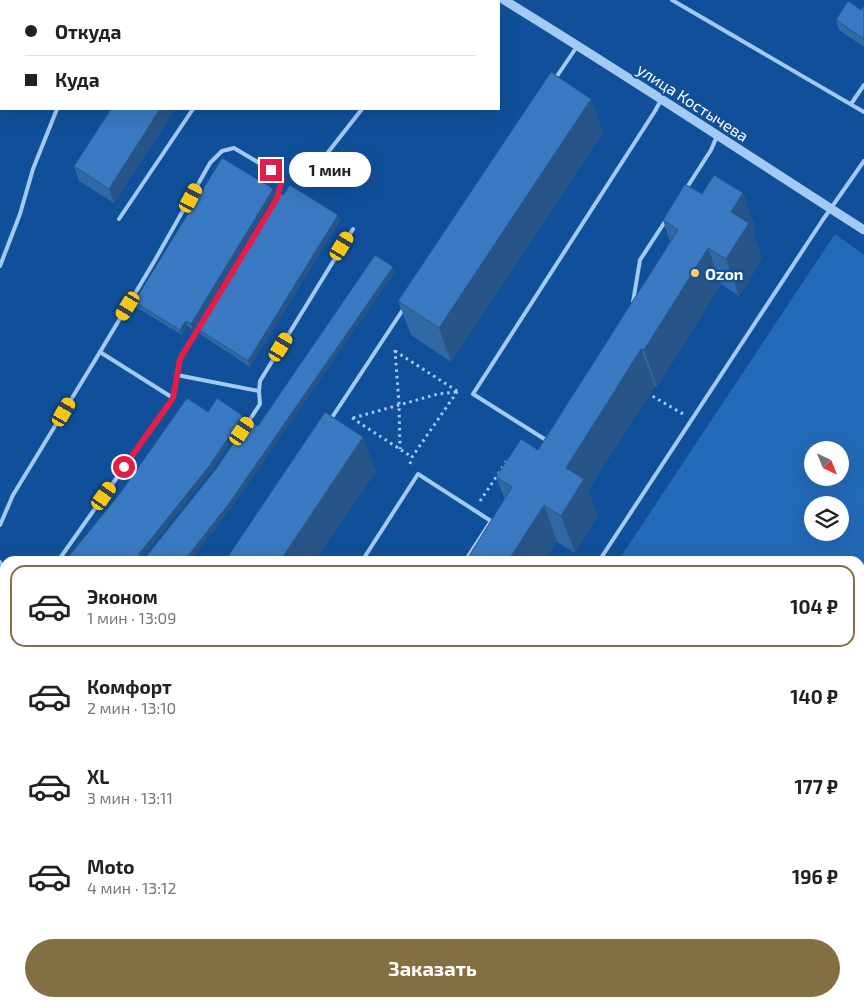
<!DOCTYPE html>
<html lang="ru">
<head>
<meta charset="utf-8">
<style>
  :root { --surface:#fff; --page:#f6f6f6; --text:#202124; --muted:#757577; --line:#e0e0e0; --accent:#846f42 }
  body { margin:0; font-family:"Exo 2",sans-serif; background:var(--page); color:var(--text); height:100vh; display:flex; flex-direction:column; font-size:19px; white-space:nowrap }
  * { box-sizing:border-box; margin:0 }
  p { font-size:16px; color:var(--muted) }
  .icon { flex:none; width:28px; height:28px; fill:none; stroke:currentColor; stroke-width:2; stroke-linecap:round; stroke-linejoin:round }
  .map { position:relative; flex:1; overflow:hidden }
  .side { position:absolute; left:0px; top:556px; width:865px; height:451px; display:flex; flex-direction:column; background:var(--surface); border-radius:15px 15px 0 0; box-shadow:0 5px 20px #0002 }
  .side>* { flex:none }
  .guide { position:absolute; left:0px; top:0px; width:500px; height:110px; box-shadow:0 5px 20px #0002; display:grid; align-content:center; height:110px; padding:0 25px; background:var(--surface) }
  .needle { width:32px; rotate:137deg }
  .controls { position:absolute; left:804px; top:441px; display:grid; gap:10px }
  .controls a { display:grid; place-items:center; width:45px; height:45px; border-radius:50%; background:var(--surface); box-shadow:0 5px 20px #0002; font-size:25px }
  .end { position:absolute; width:22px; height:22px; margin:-11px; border:6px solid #e11d48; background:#fff; box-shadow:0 0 0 2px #fff }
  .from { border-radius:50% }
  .bubble { position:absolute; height:35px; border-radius:18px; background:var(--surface); box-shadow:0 5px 20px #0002; font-size:16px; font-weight:700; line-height:35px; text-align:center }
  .car { position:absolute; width:15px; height:30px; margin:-15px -8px; border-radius:6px; box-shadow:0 0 4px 1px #0007; background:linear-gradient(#f5c518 24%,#345 0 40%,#f5c518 0 76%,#345 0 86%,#f5c518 0) }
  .guide b { display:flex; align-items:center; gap:18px; height:48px; font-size:19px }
  .guide b+b { border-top:1px solid var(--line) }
  .guide i { width:12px; height:12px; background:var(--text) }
  ul { padding:9px 0 0; list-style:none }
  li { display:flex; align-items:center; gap:15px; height:82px; margin:0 10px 8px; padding:0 15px; border:2px solid transparent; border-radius:15px }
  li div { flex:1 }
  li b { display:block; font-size:19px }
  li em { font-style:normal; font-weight:700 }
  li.selected { border-color:var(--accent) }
  li>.icon { width:45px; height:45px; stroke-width:1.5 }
  .primary-button { display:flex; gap:10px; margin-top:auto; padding:10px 25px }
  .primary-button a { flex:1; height:58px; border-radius:30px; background:var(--accent); color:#fff; font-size:20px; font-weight:700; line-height:58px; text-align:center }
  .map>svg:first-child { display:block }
  .green { fill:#236ab8; fill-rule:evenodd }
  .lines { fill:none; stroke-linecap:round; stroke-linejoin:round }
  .path { stroke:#a3caf4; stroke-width:3; stroke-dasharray:2.5 4; stroke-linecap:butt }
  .service { stroke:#a3caf4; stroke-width:4 }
  .minor { stroke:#a3caf4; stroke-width:5 }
  .tertiary { stroke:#a3caf4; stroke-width:9 }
  .wall { fill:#3168a6 }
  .shaded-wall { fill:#285587 }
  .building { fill:#3979c1; stroke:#285587 }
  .route { stroke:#e11d48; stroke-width:6 }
  .poi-dot { fill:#ffcf66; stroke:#10509a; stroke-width:2 }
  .labels { text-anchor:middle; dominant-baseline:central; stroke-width:4.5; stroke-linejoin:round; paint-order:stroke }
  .street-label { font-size:16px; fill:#fff; stroke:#10509a }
  .poi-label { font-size:16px; font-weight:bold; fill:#fff; stroke:#10509a; text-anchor:start }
</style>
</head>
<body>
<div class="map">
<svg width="864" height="1007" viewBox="0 0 864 1007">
  <rect width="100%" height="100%" fill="#10509a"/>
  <path class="green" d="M835 234 864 255V1007H666L659 1003 860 1002V561H618ZM812 450H840V478H812ZM812 505H840V532H812Z"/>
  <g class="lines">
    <g class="path">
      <path d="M395 350 399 404 400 449"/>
      <path d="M395 351 457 391"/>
      <path d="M647 393 683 414"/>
      <path d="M352 418 412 457"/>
      <path d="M353 418 438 394 457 392"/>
      <path d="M410 464 412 457 457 392 461 390"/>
      <path d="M480 501 509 458"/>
      <path d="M231 1002 232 1007"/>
    </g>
    <g class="service">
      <path d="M672 0 864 112"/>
      <path d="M78 1V0"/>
      <path d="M266 1V0"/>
      <path d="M355 1 356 0"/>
      <path d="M399 1V0"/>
      <path d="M555 79 578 45"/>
      <path d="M851 104 864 85"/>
      <path d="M322 160 362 109"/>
      <path d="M686 189 711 150 717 136"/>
      <path d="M119 219 193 109"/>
      <path d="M0 266 20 214 33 169 57 109"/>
      <path d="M633 302 640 260 666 220"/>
      <path d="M177 375 180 359 208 311"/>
      <path d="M259 391 177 375 173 398 100 352 155 260 210 163 222 151 234 148 271 170 281 180 278 196"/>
      <path d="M331 419 404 308"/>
      <path d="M247 424 260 404 259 391 260 381 353 229"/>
      <path d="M548 437 546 440 473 394 655 111 661 100"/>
      <path d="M0 525 13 495 100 352"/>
      <path d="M58 561 173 398"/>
      <path d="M362 561 418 474 491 521 465 561"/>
      <path d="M599 561 822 221 864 161"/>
      <path d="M0 562 5 582"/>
      <path d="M0 680V688"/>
      <path d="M0 752 5 757"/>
      <path d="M0 809 5 805"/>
      <path d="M510 1002 517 1007"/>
      <path d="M580 1002 586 1007"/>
      <path d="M168 1007 171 1002"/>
    </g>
    <g class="minor">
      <path d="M0 698 5 699"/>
      <path d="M0 933 5 928"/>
      <path d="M182 1002 189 1007"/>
    </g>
    <path class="tertiary" d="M504 0C625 74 744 153 864 230"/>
  </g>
  <g class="wall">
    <path d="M864 5V47L839 30 836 20 861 10Z"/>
    <path d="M591 99 603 133 451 362 411 335 398 301Z"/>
    <path d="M111 109H175L114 203 79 181 74 166Z"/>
    <path d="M272 188 274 193 273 196 193 330 187 326 182 335 136 307 134 302Z"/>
    <path d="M743 193 756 230 753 234 762 259 739 296 721 284 657 387 655 386 588 490 598 516 575 553 557 542 505 500 496 477 538 450 670 242 663 220 702 194Z"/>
    <path d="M338 215 340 220 250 367 200 334 198 329Z"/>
    <path d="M355 1002H433L435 1007H362Z"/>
  </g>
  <g class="shaded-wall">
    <path d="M230 0H245L244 1H229Z"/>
    <path d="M591 99 603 133 451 362 439 328Z"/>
    <path d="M160 109H175L114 203 109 189Z"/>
    <path d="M272 188 274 193 273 196 193 330 191 324Z"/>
    <path d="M743 193 756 230 753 234 762 259 739 296 726 259 731 212Z"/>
    <path d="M338 215 340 220 250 367 248 361Z"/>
    <path d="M708 248 721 284 657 387 644 350Z"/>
    <path d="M393 267 395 272 230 510 190 561H184Z"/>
    <path d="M186 321 187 326 182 335 180 330Z"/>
    <path d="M641 349 655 386 588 490 598 516 575 553 561 516 566 468Z"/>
    <path d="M243 416 244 421 212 470 141 559V561L139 554Z"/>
    <path d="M363 437 376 472 315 561H280Z"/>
    <path d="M544 505 557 542 545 561H508Z"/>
    <path d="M4 760 5 762V784L0 789V764Z"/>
    <path d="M419 1002H433L435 1007H416Z"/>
  </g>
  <g class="building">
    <path d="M181 0H230L229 1H180Z"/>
    <path d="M337 0H350L349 1H339Z"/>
    <path d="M848 1 861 10 864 5V39L836 20Z"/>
    <path d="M551 72 591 99 439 328 398 301Z"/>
    <path d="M111 109H160L109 189 74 166Z"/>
    <path d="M222 158 272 188V191L191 324 186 321 180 330 134 302Z"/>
    <path d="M714 175 743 193 731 212 749 223 726 259 708 248 644 350 641 349 566 468 584 479 561 516 544 505 508 561H466L512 487 496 477 521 439 538 450 678 230 663 220 685 184 702 194Z"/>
    <path d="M290 185 338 215 248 361 198 329 279 192 283 195Z"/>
    <path d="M375 255 393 267 228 505 184 561H65L121 492 187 398 208 412 217 398 243 416 210 465 139 554 140 559 145 558 216 469 249 420 258 426Z"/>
    <path d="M325 412 363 437 280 561H225Z"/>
    <path d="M0 755 4 760 0 764Z"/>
    <path d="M0 994 5 997V1002H13L20 1007H0Z"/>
    <path d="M386 1002H419L416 1007H392Z"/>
  </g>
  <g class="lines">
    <path class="route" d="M124 467 173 398 180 359 277 198 282 180 271 170"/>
  </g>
  <circle class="poi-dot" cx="695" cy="273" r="5"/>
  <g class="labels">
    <g class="street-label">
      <text transform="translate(693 102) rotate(33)">улица Костычева</text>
    </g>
    <g class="poi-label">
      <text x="705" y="273">Ozon</text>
    </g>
  </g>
</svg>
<div class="controls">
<a><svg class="needle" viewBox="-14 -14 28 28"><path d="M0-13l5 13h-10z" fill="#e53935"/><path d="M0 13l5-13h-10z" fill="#757577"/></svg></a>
<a><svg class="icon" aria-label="layers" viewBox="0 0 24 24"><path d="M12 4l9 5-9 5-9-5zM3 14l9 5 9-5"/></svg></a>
</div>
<i class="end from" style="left:124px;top:467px"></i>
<i class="end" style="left:271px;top:170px"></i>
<div class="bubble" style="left:289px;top:152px;width:82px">1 мин</div>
<i class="car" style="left:191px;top:198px;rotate:28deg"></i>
<i class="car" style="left:342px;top:246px;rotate:31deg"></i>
<i class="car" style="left:128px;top:306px;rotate:211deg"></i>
<i class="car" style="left:281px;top:347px;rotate:31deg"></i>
<i class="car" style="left:64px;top:412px;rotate:30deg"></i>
<i class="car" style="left:242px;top:431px;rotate:34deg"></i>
<i class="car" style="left:104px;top:496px;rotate:35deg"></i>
<div class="guide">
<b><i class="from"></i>Откуда</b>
<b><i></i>Куда</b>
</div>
<section class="side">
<ul>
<li class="selected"><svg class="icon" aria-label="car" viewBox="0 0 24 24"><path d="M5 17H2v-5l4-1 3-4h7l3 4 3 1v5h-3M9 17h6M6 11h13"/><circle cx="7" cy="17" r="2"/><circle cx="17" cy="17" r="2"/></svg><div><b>Эконом</b><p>1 мин · 13:09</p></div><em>104 ₽</em></li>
<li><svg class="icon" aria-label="car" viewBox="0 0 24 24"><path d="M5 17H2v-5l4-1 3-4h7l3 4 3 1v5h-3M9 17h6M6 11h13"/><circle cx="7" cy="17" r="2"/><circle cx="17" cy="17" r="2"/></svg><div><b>Комфорт</b><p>2 мин · 13:10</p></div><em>140 ₽</em></li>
<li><svg class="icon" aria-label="car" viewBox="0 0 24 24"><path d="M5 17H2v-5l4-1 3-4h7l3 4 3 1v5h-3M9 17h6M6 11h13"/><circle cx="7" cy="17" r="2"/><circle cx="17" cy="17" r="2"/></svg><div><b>XL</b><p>3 мин · 13:11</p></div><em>177 ₽</em></li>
<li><svg class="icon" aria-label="car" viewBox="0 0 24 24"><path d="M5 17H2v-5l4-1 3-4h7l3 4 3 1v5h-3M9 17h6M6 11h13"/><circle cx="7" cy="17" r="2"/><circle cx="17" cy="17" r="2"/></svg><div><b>Moto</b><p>4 мин · 13:12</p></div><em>196 ₽</em></li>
</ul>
<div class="primary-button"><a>Заказать</a></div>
</section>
</div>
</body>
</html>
